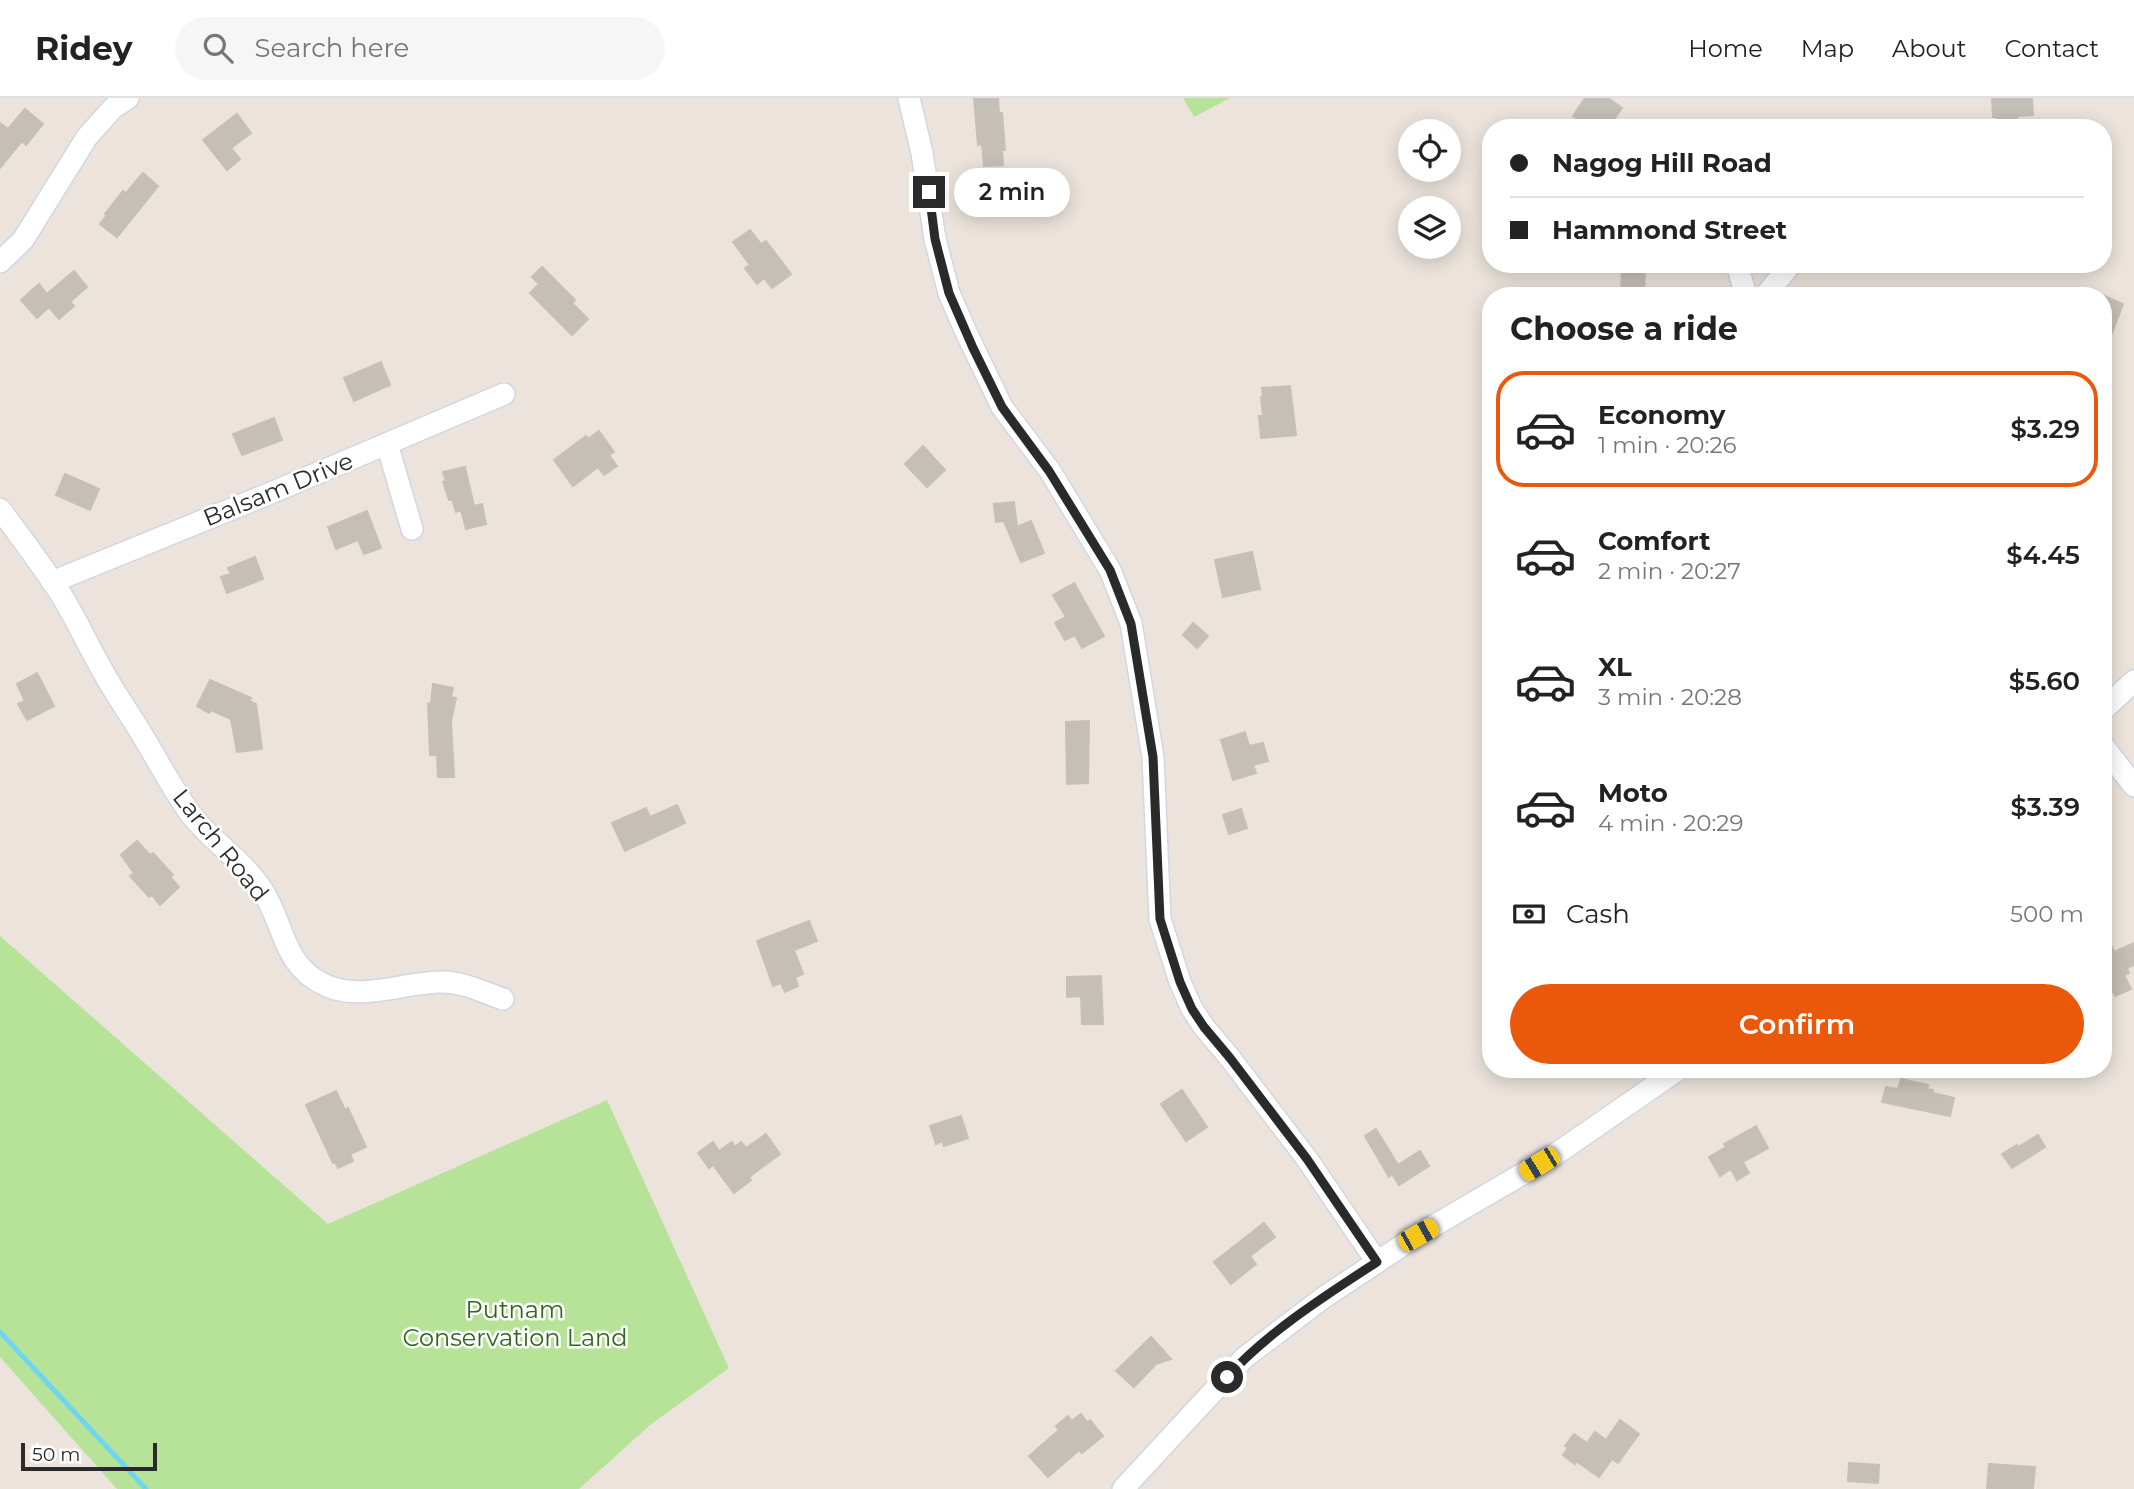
<!DOCTYPE html>
<html lang="en">
<head>
<meta charset="utf-8">
<style>
  :root { --surface:#fff; --page:#f6f6f6; --text:#222; --muted:#767676; --line:#e0e0e0; --accent:#ea580c }
  body { margin:0; font-family:Montserrat,sans-serif; background:var(--page); color:var(--text); height:100vh; display:flex; flex-direction:column; font-size:26px; white-space:nowrap }
  * { box-sizing:border-box; margin:0 }
  p { font-size:23px; color:var(--muted) }
  .icon { flex:none; width:38px; height:38px; fill:none; stroke:currentColor; stroke-width:2; stroke-linecap:round; stroke-linejoin:round }
  .map { position:relative; flex:1; overflow:hidden }
  .sheet { position:absolute; left:1482px; top:189px; width:630px; height:791px; display:flex; flex-direction:column; background:var(--surface); border-radius:28px; box-shadow:0 4px 18px #0003 }
  .sheet>* { flex:none }
  .guide { position:absolute; left:1482px; top:21px; width:630px; height:154px; border-radius:28px; box-shadow:0 4px 18px #0003; display:grid; align-content:center; height:154px; padding:0 28px; background:var(--surface) }
  .fabs { position:absolute; left:1398px; top:21px; display:grid; gap:14px }
  .fabs a { display:grid; place-items:center; width:63px; height:63px; border-radius:50%; background:var(--surface); box-shadow:0 4px 18px #0003; font-size:35px }
  .scale { position:absolute; left:21px; bottom:18px; width:136px; box-sizing:border-box; padding-left:7px; border:4px solid #2a2a2a; border-top:0; font-size:19px; line-height:24px; white-space:nowrap; color:#2a2a2a; -webkit-text-stroke:5px #fff; paint-order:stroke }
  .end { position:absolute; width:32px; height:32px; margin:-16px; border:9px solid #2a2a2a; background:#fff; box-shadow:0 0 0 4px #fff }
  .from { border-radius:50% }
  .bubble { position:absolute; height:49px; border-radius:24px; background:var(--surface); box-shadow:0 4px 18px #0003; font-size:23px; font-weight:600; line-height:49px; text-align:center }
  .car { position:absolute; width:21px; height:42px; margin:-21px -10px; border-radius:9px; box-shadow:0 0 5px 2px #0007; background:linear-gradient(#f5c518 24%,#345 0 40%,#f5c518 0 76%,#345 0 86%,#f5c518 0) }
  .guide b { display:flex; align-items:center; gap:24px; height:66px; font-size:26px }
  .guide b+b { border-top:2px solid var(--line) }
  .guide i { width:18px; height:18px; background:var(--text) }
  ul { padding:0; list-style:none }
  li { display:flex; align-items:center; gap:21px; height:116px; margin:0 14px 10px; padding:0 14px; border:4px solid transparent; border-radius:28px }
  li div { flex:1 }
  li b { display:block; font-size:26px }
  li em { font-style:normal; font-weight:600 }
  li.selected { border-color:var(--accent) }
  li>.icon { width:63px; height:63px; stroke-width:1.5 }
  h2 { padding:0 28px; font-size:32px; line-height:84px }
  .pay { display:flex; align-items:center; gap:18px; height:77px; padding:0 28px; font-size:26px }
  .pay p { margin-inline-start:auto }
  .primary-button { display:flex; gap:14px; margin-top:auto; padding:14px 28px }
  .primary-button a { flex:1; height:80px; border-radius:42px; background:var(--accent); color:#fff; font-size:28px; font-weight:600; line-height:80px; text-align:center }
  header { display:flex; align-items:center; gap:42px; box-sizing:border-box; height:98px; padding:0 35px; background:var(--surface); border-bottom:2px solid var(--line) }
  header strong { font-size:33px }
  nav { display:flex; gap:38px; margin-inline-start:auto; font-size:24px }
  .search { width:490px; height:63px; background:var(--page); display:flex; align-items:center; gap:18px; box-sizing:border-box; padding:0 24px; border-radius:38px; color:var(--muted); font-size:26px }
  .map>svg:first-child { display:block }
  .green { fill:#b7e398 }
  .lines { fill:none; stroke-linecap:round; stroke-linejoin:round }
  .stream { stroke:#6ed6ef; stroke-width:5 }
  .building { fill:#c4bfb7; stroke:#c7c0b6; stroke-width:2 }
  .street-casing { stroke:#d1d6e3; stroke-width:24 }
  .street { stroke:#fff; stroke-width:21 }
  .route { stroke:#2a2a2a; stroke-width:9 }
  .labels { text-anchor:middle; dominant-baseline:central; stroke-width:5; stroke-linejoin:round; paint-order:stroke }
  .street-label { font-size:24px; fill:#2a2a2a; stroke:#fff }
  .park-label { font-size:24px; fill:#2f671a; stroke:#fff }
</style>
</head>
<body>
<header>
<strong>Ridey</strong>
<div class="search"><svg class="icon" aria-label="search" viewBox="0 0 24 24"><circle cx="10" cy="10" r="6"/><path d="M15 15l6 6"/></svg>Search here</div>
<nav><a>Home</a><a>Map</a><a>About</a><a>Contact</a></nav>
</header>
<div class="map">
<svg width="2134" height="1391" viewBox="0 0 2134 1391">
  <rect width="100%" height="100%" fill="#ece4dc"/>
  <g class="green">
    <path d="M1183 0H1230L1194 19Z"/>
    <path d="M0 838 328 1126 607 1002 729 1270 650 1327 579 1391H117L0 1259Z"/>
  </g>
  <g class="lines">
    <path class="stream" d="M0 1234 146 1391"/>
  </g>
  <g class="building">
    <path d="M974 0H998L999 15H1002L1005 52H1002L1003 67 984 68 982 46 978 47Z"/>
    <path d="M1585 0H1608L1622 10 1610 27 1599 19 1592 30H1570L1577 21 1573 18Z"/>
    <path d="M1992 0H2032L2033 17 2017 18 2018 30H1998L1997 19H1993Z"/>
    <path d="M25 11 43 26 26 47 22 43 0 70V25L8 31Z"/>
    <path d="M237 16 251 35 231 50 240 61 227 72 203 42Z"/>
    <path d="M143 75 158 88 117 139 100 126 107 117 105 116 123 93 126 95Z"/>
    <path d="M750 132 761 146 766 143 791 176 772 190 764 180 757 186 745 170 750 167 733 144Z"/>
    <path d="M1622 166H1643L1642 174H1645L1644 198H1621Z"/>
    <path d="M542 169 575 202 572 205 588 221 572 237 530 195 539 186 532 179Z"/>
    <path d="M74 173 87 189 70 204 74 208 59 221 49 209 37 220 21 202 39 186 47 196Z"/>
    <path d="M2104 198 2123 206 2105 253H2104Z"/>
    <path d="M381 264 390 287 354 303 344 280Z"/>
    <path d="M1290 288 1296 337 1261 340 1259 318H1263L1261 299 1263 298 1262 290Z"/>
    <path d="M274 320 282 342 242 357 233 336Z"/>
    <path d="M599 333 614 354 609 357 617 368 604 377 598 369 573 388 554 362 586 338 588 341Z"/>
    <path d="M923 348 945 372 927 389 905 366Z"/>
    <path d="M465 369 474 408 482 406 486 426 466 431 461 412 456 414 452 401 449 402 443 384 446 383 443 374Z"/>
    <path d="M65 376 99 391 90 412 56 397Z"/>
    <path d="M1014 404 1017 429 1031 423 1044 455 1021 464 1004 423 996 424 994 406Z"/>
    <path d="M367 413 381 450 364 456 358 442 336 451 328 429Z"/>
    <path d="M1252 454 1260 491 1223 499 1215 462Z"/>
    <path d="M255 459 263 481 227 495 221 479 231 476 228 470Z"/>
    <path d="M1074 485 1104 538 1082 550 1075 537 1065 542 1055 525 1066 519 1053 497Z"/>
    <path d="M1193 525 1208 538 1197 550 1183 537Z"/>
    <path d="M37 575 54 608 27 622 18 606 25 603 17 586Z"/>
    <path d="M210 582 251 600 249 603 256 606 262 651 237 654 231 621 211 612 209 615 197 608Z"/>
    <path d="M433 586 453 590 451 599 456 600 451 623 454 679H438L437 657H430L428 606 431 605Z"/>
    <path d="M1089 623 1088 685 1067 686 1066 624Z"/>
    <path d="M1245 634 1249 648 1263 645 1268 663 1253 667 1256 675 1233 682 1221 642Z"/>
    <path d="M677 707 685 725 625 753 612 725 646 710 650 719Z"/>
    <path d="M1241 711 1247 730 1229 736 1223 717Z"/>
    <path d="M137 743 150 757 153 755 173 777 170 779 179 789 160 807 152 797 149 799 130 778 134 775 121 757Z"/>
    <path d="M809 823 817 843 794 852 803 876 795 879 798 888 785 894 781 885 773 888 757 843Z"/>
    <path d="M2104 829 2114 854 2134 845V867L2127 870 2129 875 2124 877 2131 891 2115 898 2111 889 2104 892Z"/>
    <path d="M1101 878 1103 926H1082L1081 898 1067 899V879Z"/>
    <path d="M1901 981 1928 987 1927 991 1933 992V995L1954 1000 1950 1018 1882 1004 1886 989 1898 991Z"/>
    <path d="M1182 992 1207 1029 1186 1043 1161 1006Z"/>
    <path d="M336 993 345 1012 348 1010 366 1049 350 1056 353 1063 338 1070 335 1064 333 1065 306 1007Z"/>
    <path d="M961 1018 968 1040 944 1048 942 1043 936 1046 930 1028Z"/>
    <path d="M1756 1028 1768 1050 1743 1064 1749 1075 1737 1082 1731 1071 1720 1078 1709 1059 1726 1049 1724 1046Z"/>
    <path d="M1376 1031 1398 1067 1420 1053 1429 1068 1399 1087 1392 1076 1389 1079 1365 1038Z"/>
    <path d="M766 1036 780 1056 749 1079 751 1082 734 1095 713 1067 709 1070 698 1055 713 1044 719 1053 732 1044 735 1049 741 1044 746 1050Z"/>
    <path d="M2038 1037 2045 1049 2012 1070 2002 1056 2017 1047 2018 1049Z"/>
    <path d="M1264 1125 1275 1139 1250 1158 1256 1166 1231 1186 1214 1164Z"/>
    <path d="M1151 1239 1171 1261 1156 1266 1134 1289 1116 1273Z"/>
    <path d="M1081 1316 1087 1324 1090 1322 1103 1338 1082 1355 1079 1352 1048 1379 1029 1358 1059 1332 1056 1328 1068 1318 1072 1323Z"/>
    <path d="M1620 1322 1639 1336 1618 1365 1612 1361 1599 1379 1576 1363 1575 1366 1563 1357 1568 1350 1565 1348 1574 1336 1587 1345 1595 1334 1606 1342Z"/>
    <path d="M1849 1365 1879 1367 1878 1385 1848 1383Z"/>
    <path d="M1989 1366 2035 1369 2033 1391H1987Z"/>
  </g>
  <g class="lines">
    <g class="street-casing">
      <g id="street">
        <path d="M909 0 922 55 935 141 949 195 966 234 1002 309 1050 373 1110 472 1131 525 1153 659 1160 821 1180 884 1192 911 1204 929 1230 960 1307 1061 1377 1164"/>
        <path d="M0 164 23 142 87 39 113 10 128 0"/>
        <path d="M1737 166 1746 198"/>
        <path d="M1765 198 1791 166"/>
        <path d="M387 346 412 431"/>
        <path d="M0 411C21 440 43 468 62 498 77 523 90 551 105 577 117 599 132 619 144 640 158 663 170 686 185 708 206 740 241 760 261 790 285 825 281 868 327 888 363 903 405 884 442 884 463 884 483 894 503 901"/>
        <path d="M52 484 266 397 504 296"/>
        <path d="M2104 611 2134 583"/>
        <path d="M2104 649 2134 688"/>
        <path d="M1123 1391 1244 1260 1323 1200 1418 1137 1553 1058 1679 971"/>
      </g>
    </g>
    <use href="#street" class="street"/>
  </g>
  <g class="lines">
    <path class="route" d="M929 94 935 141 949 195 973 250 1002 309 1049 373 1110 472 1131 526 1153 659 1160 821 1180 884 1192 911 1204 929 1230 960 1307 1061 1377 1164C1325 1198 1269 1233 1227 1279"/>
  </g>
  <g class="labels">
    <g class="street-label">
      <text transform="translate(278 391) rotate(-22)">Balsam Drive</text>
      <text transform="translate(221 747) rotate(51)">Larch Road</text>
    </g>
    <g class="park-label">
      <text x="515" y="1211">Putnam<tspan x="515" dy="28">Conservation Land</tspan></text>
    </g>
  </g>
</svg>
<div class="fabs">
<a><svg class="icon" aria-label="locate" viewBox="0 0 24 24"><circle cx="12" cy="12" r="6"/><path d="M12 2v4M12 18v4M2 12h4M18 12h4"/></svg></a>
<a><svg class="icon" aria-label="layers" viewBox="0 0 24 24"><path d="M12 4l9 5-9 5-9-5zM3 14l9 5 9-5"/></svg></a>
</div>
<div class="scale">50 m</div>
<i class="end from" style="left:1227px;top:1279px"></i>
<i class="end" style="left:929px;top:94px"></i>
<div class="bubble" style="left:954px;top:70px;width:116px">2 min</div>
<i class="car" style="left:1539px;top:1066px;rotate:239deg"></i>
<i class="car" style="left:1418px;top:1137px;rotate:61deg"></i>
<div class="guide">
<b><i class="from"></i>Nagog Hill Road</b>
<b><i></i>Hammond Street</b>
</div>
<section class="sheet">
<h2>Choose a ride</h2>
<ul>
<li class="selected"><svg class="icon" aria-label="car" viewBox="0 0 24 24"><path d="M5 17H2v-5l4-1 3-4h7l3 4 3 1v5h-3M9 17h6M6 11h13"/><circle cx="7" cy="17" r="2"/><circle cx="17" cy="17" r="2"/></svg><div><b>Economy</b><p>1 min · 20:26</p></div><em>$3.29</em></li>
<li><svg class="icon" aria-label="car" viewBox="0 0 24 24"><path d="M5 17H2v-5l4-1 3-4h7l3 4 3 1v5h-3M9 17h6M6 11h13"/><circle cx="7" cy="17" r="2"/><circle cx="17" cy="17" r="2"/></svg><div><b>Comfort</b><p>2 min · 20:27</p></div><em>$4.45</em></li>
<li><svg class="icon" aria-label="car" viewBox="0 0 24 24"><path d="M5 17H2v-5l4-1 3-4h7l3 4 3 1v5h-3M9 17h6M6 11h13"/><circle cx="7" cy="17" r="2"/><circle cx="17" cy="17" r="2"/></svg><div><b>XL</b><p>3 min · 20:28</p></div><em>$5.60</em></li>
<li><svg class="icon" aria-label="car" viewBox="0 0 24 24"><path d="M5 17H2v-5l4-1 3-4h7l3 4 3 1v5h-3M9 17h6M6 11h13"/><circle cx="7" cy="17" r="2"/><circle cx="17" cy="17" r="2"/></svg><div><b>Moto</b><p>4 min · 20:29</p></div><em>$3.39</em></li>
</ul>
<div class="pay"><svg class="icon" aria-label="cash" viewBox="0 0 24 24"><path d="M3 7h18v10H3z"/><circle cx="12" cy="12" r="2"/></svg>Cash<p>500 m</p></div>
<div class="primary-button"><a>Confirm</a></div>
</section>
</div>
</body>
</html>
